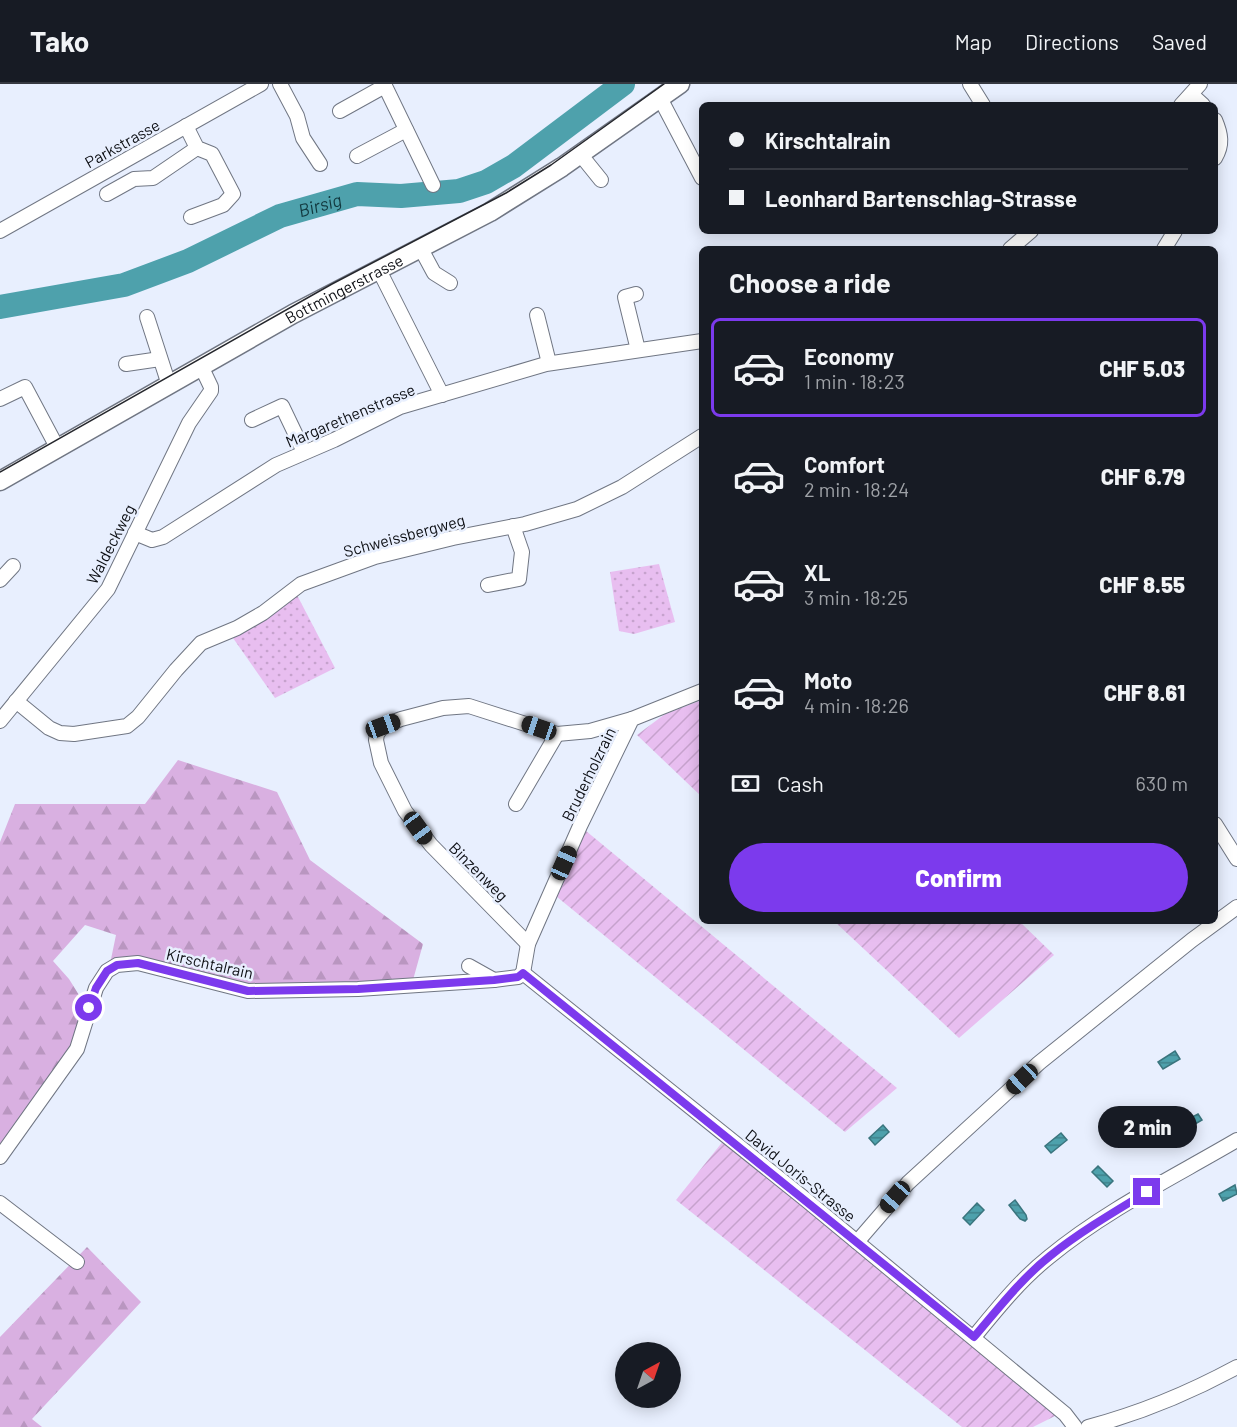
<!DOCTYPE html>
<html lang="en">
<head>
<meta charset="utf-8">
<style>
  :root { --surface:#171b24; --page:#242831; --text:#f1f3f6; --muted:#9ea1a6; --line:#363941; --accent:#7c3aed }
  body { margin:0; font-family:Barlow,sans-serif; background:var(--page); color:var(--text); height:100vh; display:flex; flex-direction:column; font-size:22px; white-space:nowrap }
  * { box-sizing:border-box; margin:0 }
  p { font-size:20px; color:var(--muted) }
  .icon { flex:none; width:33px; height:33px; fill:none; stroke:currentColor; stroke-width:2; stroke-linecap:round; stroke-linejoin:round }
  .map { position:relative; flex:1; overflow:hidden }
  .sheet { position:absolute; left:699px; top:162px; width:519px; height:678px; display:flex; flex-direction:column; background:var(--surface); border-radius:9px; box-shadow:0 3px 15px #0003 }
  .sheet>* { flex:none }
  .guide { position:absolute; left:699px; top:18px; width:519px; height:132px; border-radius:9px; box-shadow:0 3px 15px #0003; display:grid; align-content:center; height:132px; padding:0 30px; background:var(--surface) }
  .needle { width:39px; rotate:40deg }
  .buttons { position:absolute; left:615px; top:1258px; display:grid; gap:12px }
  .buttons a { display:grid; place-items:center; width:66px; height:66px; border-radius:50%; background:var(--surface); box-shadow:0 3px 15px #0003; font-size:30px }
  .end { position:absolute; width:27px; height:27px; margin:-14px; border:8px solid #7c3aed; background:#fff; box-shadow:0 0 0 3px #fff }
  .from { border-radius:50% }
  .bubble { position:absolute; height:42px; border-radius:21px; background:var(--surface); box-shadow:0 3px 15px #0003; font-size:20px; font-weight:800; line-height:42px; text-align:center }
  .car { position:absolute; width:18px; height:36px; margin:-18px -9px; border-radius:8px; box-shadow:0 0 4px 2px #0007; background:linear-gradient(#222 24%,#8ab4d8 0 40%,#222 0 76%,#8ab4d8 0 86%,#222 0) }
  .guide b { display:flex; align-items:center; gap:21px; height:57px; font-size:22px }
  .guide b+b { border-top:2px solid var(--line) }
  .guide i { width:15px; height:15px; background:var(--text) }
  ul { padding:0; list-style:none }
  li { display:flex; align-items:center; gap:18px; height:99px; margin:0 12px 9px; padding:0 18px; border:3px solid transparent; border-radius:9px }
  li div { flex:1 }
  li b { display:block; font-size:22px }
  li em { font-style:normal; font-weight:800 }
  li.selected { border-color:var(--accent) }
  li>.icon { width:54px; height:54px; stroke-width:1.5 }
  h2 { padding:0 30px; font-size:27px; line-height:72px }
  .pay { display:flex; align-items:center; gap:15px; height:66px; padding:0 30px; font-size:22px }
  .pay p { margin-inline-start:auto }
  .primary-button { display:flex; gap:12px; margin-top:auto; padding:12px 30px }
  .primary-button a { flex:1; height:69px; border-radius:36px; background:var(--accent); color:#fff; font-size:24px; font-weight:800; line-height:69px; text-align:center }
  header { display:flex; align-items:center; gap:36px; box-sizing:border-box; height:84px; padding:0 30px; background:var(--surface); border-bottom:2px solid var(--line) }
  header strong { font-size:28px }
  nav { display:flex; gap:33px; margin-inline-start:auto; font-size:21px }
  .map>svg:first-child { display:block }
  .grass { fill:url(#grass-dots) }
  .forest { fill:url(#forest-firs) }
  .garden { fill:url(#garden-furrows) }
  .water { fill:url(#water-rules); stroke:#3a757e; stroke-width:1.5 }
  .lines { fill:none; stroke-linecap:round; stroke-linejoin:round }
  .river { stroke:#4ea1ac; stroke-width:24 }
  .minor-casing { stroke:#707683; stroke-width:16 }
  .major-casing { stroke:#707683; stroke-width:21 }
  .minor { stroke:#fff; stroke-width:14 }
  .major { stroke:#fff; stroke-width:18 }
  .tram { stroke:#25272d; stroke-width:1.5 }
  .route { stroke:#7c3aed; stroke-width:8 }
  .labels { text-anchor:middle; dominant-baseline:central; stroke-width:5; stroke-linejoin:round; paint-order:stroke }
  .street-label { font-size:16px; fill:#0c0e13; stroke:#e8effe }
  .water-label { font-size:18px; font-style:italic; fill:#12393f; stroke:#e8effe }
</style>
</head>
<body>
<header>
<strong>Tako</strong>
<nav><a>Map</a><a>Directions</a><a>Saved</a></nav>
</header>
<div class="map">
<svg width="1237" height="1343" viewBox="0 0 1237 1343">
  <defs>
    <pattern id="grass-dots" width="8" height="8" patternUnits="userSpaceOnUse" patternTransform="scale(1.5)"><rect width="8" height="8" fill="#e8bef0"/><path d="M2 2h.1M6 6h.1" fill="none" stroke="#c6a2cd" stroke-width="1.8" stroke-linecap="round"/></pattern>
    <pattern id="forest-firs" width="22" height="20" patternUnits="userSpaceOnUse" patternTransform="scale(1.5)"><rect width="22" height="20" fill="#d9b0e1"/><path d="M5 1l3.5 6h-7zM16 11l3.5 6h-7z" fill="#b996c0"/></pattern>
    <pattern id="garden-furrows" width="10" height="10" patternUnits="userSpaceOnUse" patternTransform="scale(1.5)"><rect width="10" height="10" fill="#e8bef0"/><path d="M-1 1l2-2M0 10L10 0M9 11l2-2" fill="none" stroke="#c6a2cd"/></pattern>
    <pattern id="water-rules" width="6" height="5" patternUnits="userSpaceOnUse" patternTransform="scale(1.5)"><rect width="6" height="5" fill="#4ea1ac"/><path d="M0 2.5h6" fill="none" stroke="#3f828b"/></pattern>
  </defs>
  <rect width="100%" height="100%" fill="#e8effe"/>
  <g class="grass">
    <path d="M659 480 675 538 634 550 619 547 610 488Z"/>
    <path d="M297 511 335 584 275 614 233 554Z"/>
  </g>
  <g class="forest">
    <path d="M178 676 277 708 310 776 423 860 413 896 244 904 110 880 116 851 85 841 53 877 69 895 84 919 66 977 0 1076V758L15 720H145Z"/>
    <path d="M87 1163 141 1218 32 1335 42 1343H0V1253Z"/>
  </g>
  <g class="garden">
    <path d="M702 616V713L637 651 665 630Z"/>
    <path d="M580 742 897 1004 845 1048 551 808Z"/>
    <path d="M834 837H1019L1054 871 959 954Z"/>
    <path d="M724 1056 1059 1330 1033 1343H962L676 1116Z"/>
  </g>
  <g class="water">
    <path d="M1175 967 1180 975 1163 985 1158 978Z"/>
    <path d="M1198 1030 1202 1036 1185 1046 1181 1039Z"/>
    <path d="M883 1041 889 1048 875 1061 869 1054Z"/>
    <path d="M1061 1049 1067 1056 1051 1069 1045 1062Z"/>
    <path d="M1098 1082 1113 1097 1107 1103 1092 1088Z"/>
    <path d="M1235 1101 1237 1110 1223 1117 1219 1110Z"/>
    <path d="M1015 1116 1026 1131 1027 1135 1025 1137 1020 1135 1009 1121Z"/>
    <path d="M977 1119 984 1126 970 1141 963 1134Z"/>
  </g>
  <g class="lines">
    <path class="river" id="s1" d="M0 223 124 201 188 177 280 132 357 110 401 112 459 107 486 98 514 82 623 0"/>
    <g class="minor-casing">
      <g id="minor">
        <path d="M280 0 297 32 303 54 320 80"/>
        <path d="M384 0 433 101"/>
        <path d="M970 0 983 21"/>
        <path d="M1192 11 1203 21"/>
        <path d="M660 14 702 94"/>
        <path d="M1181 21 1200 0"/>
        <path d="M340 27 385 2"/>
        <path d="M1215 36C1221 50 1223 61 1215 74"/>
        <path d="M186 42 197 64 212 70 233 110 223 121 191 133"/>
        <path d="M580 70 601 96"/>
        <path d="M357 72 406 46"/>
        <path d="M107 110 134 95 153 94 197 64"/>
        <path d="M0 147 261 0"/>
        <path d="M420 163 434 189 450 199"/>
        <path d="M1010 165 1031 147"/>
        <path d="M1164 165 1175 147"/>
        <path d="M378 184 442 311"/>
        <path d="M636 210 625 213 638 266"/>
        <path d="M537 231 549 279"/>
        <path d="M147 233 169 301"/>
        <path d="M126 280 160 275"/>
        <path d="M0 315 25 303 58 365"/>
        <path d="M252 336 282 322 304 368"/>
        <path d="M135 449 152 456 163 453 276 381 334 356 400 323 546 280 702 257"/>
        <path d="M0 496 13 482"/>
        <path d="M488 501 519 495 522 468 513 442"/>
        <path d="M16 617 49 644 60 649 74 650 127 642 138 633 176 586 201 559 237 544 263 529 301 500 375 473 453 454 525 440 577 425 622 403 702 352"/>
        <path d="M0 637 108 505 189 339 211 307V303L201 282"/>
        <path d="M516 720 557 650"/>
        <path d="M1215 740 1237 775"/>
        <path d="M528 860 431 761 405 727 381 679 376 656 377 650 383 642 401 635 443 624 469 622 557 650 590 647 632 635"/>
        <path d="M469 882 494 896"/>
        <path d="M523 889 805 1115 1065 1330 1075 1343"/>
        <path d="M523 889 528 860 580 742 632 635 702 607"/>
        <path d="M0 1073 77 965 96 904 107 887 117 881 138 879 248 907 358 905 494 896 518 893 523 889"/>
        <path d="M0 1119 77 1178"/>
        <path d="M857 1158 908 1099 1039 979 1192 856 1237 823"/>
        <path d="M974 1253C997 1225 1020 1196 1049 1173 1106 1126 1174 1093 1237 1056"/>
        <path d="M1088 1343C1141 1329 1189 1309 1237 1283"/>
      </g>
    </g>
    <g class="major-casing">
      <g id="major">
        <path id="s2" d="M0 397 293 230 490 128 562 83 680 0"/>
      </g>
    </g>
    <use href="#minor" class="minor"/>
    <use href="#major" class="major"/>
    <path class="tram" d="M0 388 332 200 506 109 551 81 664 0"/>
  </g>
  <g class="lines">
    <path class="route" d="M89 924 96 904 107 887 117 881 138 879 248 907 358 905 494 896 518 893 523 889 974 1253C998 1225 1021 1195 1050 1172 1080 1148 1114 1128 1147 1108"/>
  </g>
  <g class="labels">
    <g class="street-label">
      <text transform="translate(122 59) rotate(-29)">Parkstrasse</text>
      <text stroke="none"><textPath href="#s2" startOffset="394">Bottmingerstrasse</textPath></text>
      <text transform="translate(350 331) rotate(-23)">Margarethenstrasse</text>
      <text transform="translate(404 451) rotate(-15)">Schweissbergweg</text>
      <text transform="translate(110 460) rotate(-63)">Waldeckweg</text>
      <text transform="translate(588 690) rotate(-64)">Bruderholzrain</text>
      <text transform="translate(479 787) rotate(45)">Binzenweg</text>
      <text transform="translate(210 879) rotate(13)">Kirschtalrain</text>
      <text transform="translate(801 1091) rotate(39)">David Joris-Strasse</text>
    </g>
    <g class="water-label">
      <text stroke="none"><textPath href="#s1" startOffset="338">Birsig</textPath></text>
    </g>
  </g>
</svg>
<div class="buttons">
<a><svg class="needle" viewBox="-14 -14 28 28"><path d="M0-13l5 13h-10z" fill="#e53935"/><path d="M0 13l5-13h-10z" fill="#9ea1a6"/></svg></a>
</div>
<i class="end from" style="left:89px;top:924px"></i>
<i class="end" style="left:1147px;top:1108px"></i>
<div class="bubble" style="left:1098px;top:1022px;width:99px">2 min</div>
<i class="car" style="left:383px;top:642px;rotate:70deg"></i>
<i class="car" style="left:539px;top:644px;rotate:289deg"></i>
<i class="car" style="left:418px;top:744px;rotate:144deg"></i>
<i class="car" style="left:564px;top:779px;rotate:24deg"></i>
<i class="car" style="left:1022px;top:995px;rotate:227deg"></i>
<i class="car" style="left:895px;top:1113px;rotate:221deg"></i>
<div class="guide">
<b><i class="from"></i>Kirschtalrain</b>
<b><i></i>Leonhard Bartenschlag-Strasse</b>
</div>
<section class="sheet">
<h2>Choose a ride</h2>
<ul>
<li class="selected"><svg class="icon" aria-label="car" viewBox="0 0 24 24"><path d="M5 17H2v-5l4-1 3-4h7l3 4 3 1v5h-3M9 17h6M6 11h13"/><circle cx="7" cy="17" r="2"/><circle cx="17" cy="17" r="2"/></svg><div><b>Economy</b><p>1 min · 18:23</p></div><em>CHF 5.03</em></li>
<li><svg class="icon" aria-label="car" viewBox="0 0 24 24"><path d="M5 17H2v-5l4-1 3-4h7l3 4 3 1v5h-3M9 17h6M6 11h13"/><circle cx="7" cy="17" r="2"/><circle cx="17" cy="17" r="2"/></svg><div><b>Comfort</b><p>2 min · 18:24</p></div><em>CHF 6.79</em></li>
<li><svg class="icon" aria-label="car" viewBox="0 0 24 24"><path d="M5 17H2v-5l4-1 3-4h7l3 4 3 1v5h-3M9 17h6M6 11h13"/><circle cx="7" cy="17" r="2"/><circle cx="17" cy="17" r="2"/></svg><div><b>XL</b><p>3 min · 18:25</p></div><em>CHF 8.55</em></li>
<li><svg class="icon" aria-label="car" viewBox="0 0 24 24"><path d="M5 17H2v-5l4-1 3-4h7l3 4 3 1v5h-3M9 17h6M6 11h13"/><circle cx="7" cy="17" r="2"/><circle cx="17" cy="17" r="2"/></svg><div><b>Moto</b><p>4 min · 18:26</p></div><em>CHF 8.61</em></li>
</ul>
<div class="pay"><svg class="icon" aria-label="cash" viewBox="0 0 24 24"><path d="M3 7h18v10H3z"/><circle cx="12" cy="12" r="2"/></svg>Cash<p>630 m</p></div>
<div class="primary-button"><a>Confirm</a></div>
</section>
</div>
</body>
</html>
